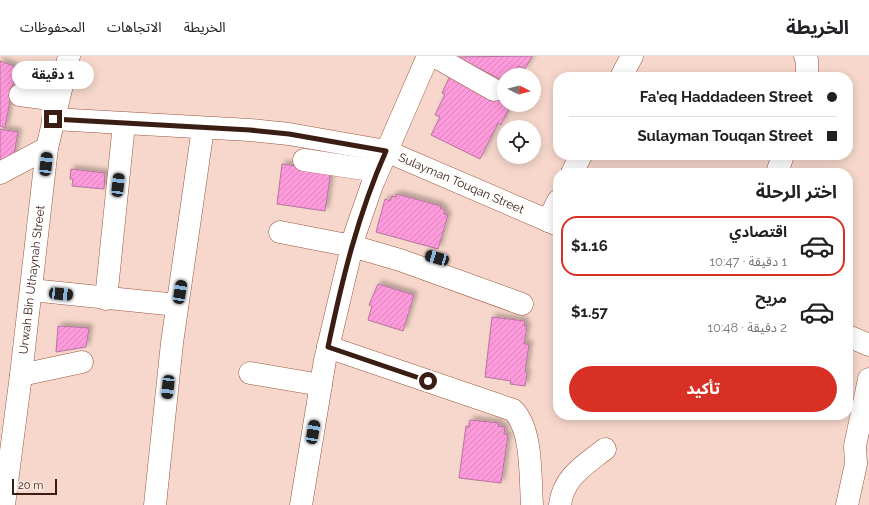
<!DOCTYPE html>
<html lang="ar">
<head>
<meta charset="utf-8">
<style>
  :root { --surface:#fff; --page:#f2f2f2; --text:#202124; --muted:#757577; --line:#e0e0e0; --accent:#d93025 }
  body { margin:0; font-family:Raleway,"Noto Sans Arabic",sans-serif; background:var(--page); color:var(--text); direction:rtl; height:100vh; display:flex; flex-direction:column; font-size:15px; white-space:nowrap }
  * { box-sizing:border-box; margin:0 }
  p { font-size:13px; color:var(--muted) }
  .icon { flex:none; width:22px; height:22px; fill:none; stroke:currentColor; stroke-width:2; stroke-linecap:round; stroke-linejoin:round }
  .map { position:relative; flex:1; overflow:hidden; direction:ltr }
  .side { position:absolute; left:553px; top:112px; width:300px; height:252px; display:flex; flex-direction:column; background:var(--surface); border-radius:16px; box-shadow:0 2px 10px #0003; direction:rtl }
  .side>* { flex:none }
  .guide { position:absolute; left:553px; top:16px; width:300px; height:88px; border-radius:16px; box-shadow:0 2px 10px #0003; direction:rtl; display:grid; align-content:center; height:88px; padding:0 16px; background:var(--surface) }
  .needle { width:26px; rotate:96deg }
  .buttons { position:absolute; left:497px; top:12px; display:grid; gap:8px }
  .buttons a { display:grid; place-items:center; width:44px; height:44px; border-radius:50%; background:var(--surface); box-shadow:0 2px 10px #0003; font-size:20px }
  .scale { position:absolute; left:12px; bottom:10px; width:45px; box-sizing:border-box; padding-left:4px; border:2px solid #3a1d13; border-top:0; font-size:11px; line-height:14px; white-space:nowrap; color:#3a1d13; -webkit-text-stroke:3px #f8e8e2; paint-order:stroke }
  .end { position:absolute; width:18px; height:18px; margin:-9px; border:5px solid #3a1d13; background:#fff; box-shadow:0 0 0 2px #fff }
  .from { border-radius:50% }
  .bubble { position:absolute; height:28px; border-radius:14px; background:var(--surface); box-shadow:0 2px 10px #0003; font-size:13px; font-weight:700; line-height:28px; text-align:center; direction:rtl }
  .car { position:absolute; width:12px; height:24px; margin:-12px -6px; border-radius:5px; box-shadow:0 0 3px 1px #0007; background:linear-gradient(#222 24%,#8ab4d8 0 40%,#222 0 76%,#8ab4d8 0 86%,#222 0) }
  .guide b { display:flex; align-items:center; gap:14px; height:38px; font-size:15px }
  .guide b+b { border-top:1px solid var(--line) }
  .guide i { width:10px; height:10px; background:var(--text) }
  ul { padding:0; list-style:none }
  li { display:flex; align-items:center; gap:12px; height:60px; margin:0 8px 6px; padding:0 8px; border:2px solid transparent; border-radius:16px }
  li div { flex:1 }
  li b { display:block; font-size:15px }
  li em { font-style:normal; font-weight:700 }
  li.on { border-color:var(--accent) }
  li>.icon { width:36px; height:36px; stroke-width:1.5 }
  h2 { padding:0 16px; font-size:18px; line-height:48px }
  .primary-button { display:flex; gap:8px; margin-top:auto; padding:8px 16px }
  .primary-button a { flex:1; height:46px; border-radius:24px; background:var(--accent); color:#fff; font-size:16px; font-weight:700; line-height:46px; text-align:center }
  header { display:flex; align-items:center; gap:24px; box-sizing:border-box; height:56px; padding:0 20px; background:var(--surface); border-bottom:1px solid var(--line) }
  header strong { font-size:19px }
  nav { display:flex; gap:22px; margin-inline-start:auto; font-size:14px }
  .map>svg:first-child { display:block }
  .building { fill:url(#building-hatch); stroke:#b5759f; filter:url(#shadow) }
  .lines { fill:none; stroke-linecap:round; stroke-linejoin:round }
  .minor-casing { stroke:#9a563d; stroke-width:23 }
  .minor { stroke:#fff; stroke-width:22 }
  .route { stroke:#3a1d13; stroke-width:5 }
  .labels { text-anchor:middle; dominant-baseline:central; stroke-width:3; stroke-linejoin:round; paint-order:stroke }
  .street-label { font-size:12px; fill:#3a1d13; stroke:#f8e8e2 }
</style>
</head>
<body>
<header>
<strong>الخريطة</strong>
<nav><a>الخريطة</a><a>الاتجاهات</a><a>المحفوظات</a></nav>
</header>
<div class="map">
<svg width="869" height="449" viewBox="0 0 869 449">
  <defs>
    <pattern id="building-hatch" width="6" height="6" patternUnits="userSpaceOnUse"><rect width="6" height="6" fill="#fd9adb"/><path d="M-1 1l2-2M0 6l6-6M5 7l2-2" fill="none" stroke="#da84bb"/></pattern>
    <filter id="shadow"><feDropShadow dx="3.5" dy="-3.5" stdDeviation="2" flood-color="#0004"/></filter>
  </defs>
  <rect width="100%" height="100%" fill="#f7d7cb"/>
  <g class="building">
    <path d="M532 0 525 13 518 10 515 15 512 14 510 19H504V25L457 1Z"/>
    <path d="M0 5 16 11 5 72 0 70Z"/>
    <path d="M450 20 504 47V49L510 50 501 69 498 67 480 103 431 79 440 61 435 59 445 38 442 37Z"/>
    <path d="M0 73 18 76 13 104 0 111Z"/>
    <path d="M282 108 331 115 325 155 277 148Z"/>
    <path d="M71 113 105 117 104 133 72 130 73 123H70Z"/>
    <path d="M397 138 441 150 440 152 445 154 444 158 448 159 438 193 376 176 385 143 390 145 392 140 396 141Z"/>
    <path d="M378 228 414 239 403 275 368 264 372 250 369 249Z"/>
    <path d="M492 261 525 265 524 270H527L524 288H529L525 316 527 317 525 330 510 328 511 325 485 321Z"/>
    <path d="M58 270 89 272 86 291 56 296Z"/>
    <path d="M470 364 499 367 498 370 505 371 504 378 508 379 501 427 459 422 466 370 469 371Z"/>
  </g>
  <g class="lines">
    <g class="minor-casing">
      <g id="minor">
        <path d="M434 0 494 34"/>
        <path d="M805 0 807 4V21"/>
        <path d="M621 21 632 0"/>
        <path d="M20 39 57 44"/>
        <path id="s1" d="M53 63 250 74 289 78 386 95 558 169"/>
        <path d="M304 104 377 115"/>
        <path d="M0 117 47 92"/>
        <path d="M572 117 581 99"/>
        <path d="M777 117 783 99"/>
        <path d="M548 165 558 145"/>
        <path d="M280 176 352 190 400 204 522 248"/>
        <path d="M31 234 177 249"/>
        <path d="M106 243 124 68"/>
        <path d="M848 280 869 289"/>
        <path d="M328 291 513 354C533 374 530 422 532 449"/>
        <path d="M250 317 321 329"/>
        <path d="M21 319 82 306"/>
        <path id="s2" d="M4 449 21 319 47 92 69 0"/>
        <path d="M155 449 172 287 203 72"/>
        <path d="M301 449 325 304 355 178 372 129 428 0"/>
        <path d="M560 449C563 421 585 409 605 393"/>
        <path d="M847 449 856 408 855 390 869 323"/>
      </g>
    </g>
    <use href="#minor" class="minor"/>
  </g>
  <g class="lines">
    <path class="route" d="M53 63 250 74 289 78 386 95C358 158 342 224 328 291L428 325"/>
  </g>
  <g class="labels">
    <g class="street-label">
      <text stroke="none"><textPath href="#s1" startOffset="417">Sulayman Touqan Street</textPath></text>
      <text stroke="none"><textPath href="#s2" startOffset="227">Urwah Bin Uthaynah Street</textPath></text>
    </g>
  </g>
</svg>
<div class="buttons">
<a><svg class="needle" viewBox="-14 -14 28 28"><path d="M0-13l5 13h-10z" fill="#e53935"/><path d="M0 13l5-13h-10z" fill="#757577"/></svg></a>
<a><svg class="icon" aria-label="locate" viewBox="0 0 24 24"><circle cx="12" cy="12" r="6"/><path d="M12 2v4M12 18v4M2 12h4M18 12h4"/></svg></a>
</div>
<div class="scale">20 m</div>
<i class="end from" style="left:428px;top:325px"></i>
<i class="end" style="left:53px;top:63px"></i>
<div class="bubble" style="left:12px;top:5px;width:82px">1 دقيقة</div>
<i class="car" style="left:46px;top:108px;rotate:6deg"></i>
<i class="car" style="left:118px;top:129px;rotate:6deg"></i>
<i class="car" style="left:437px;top:202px;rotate:286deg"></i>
<i class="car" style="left:180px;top:236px;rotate:9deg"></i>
<i class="car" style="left:61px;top:238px;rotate:96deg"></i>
<i class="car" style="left:168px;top:331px;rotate:186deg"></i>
<i class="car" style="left:313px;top:376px;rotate:10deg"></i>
<div class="guide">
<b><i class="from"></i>Fa'eq Haddadeen Street</b>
<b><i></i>Sulayman Touqan Street</b>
</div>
<section class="side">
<h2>اختر الرحلة</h2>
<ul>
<li class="on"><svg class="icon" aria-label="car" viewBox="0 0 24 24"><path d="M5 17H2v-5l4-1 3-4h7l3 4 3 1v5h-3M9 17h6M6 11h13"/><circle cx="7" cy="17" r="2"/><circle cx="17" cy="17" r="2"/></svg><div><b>اقتصادي</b><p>1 دقيقة · 10:47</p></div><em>$1.16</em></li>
<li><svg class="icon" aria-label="car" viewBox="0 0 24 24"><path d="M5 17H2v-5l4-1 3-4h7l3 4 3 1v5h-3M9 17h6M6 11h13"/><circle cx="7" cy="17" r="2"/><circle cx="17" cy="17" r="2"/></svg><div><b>مريح</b><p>2 دقيقة · 10:48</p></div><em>$1.57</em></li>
</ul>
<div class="primary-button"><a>تأكيد</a></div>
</section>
</div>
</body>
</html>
